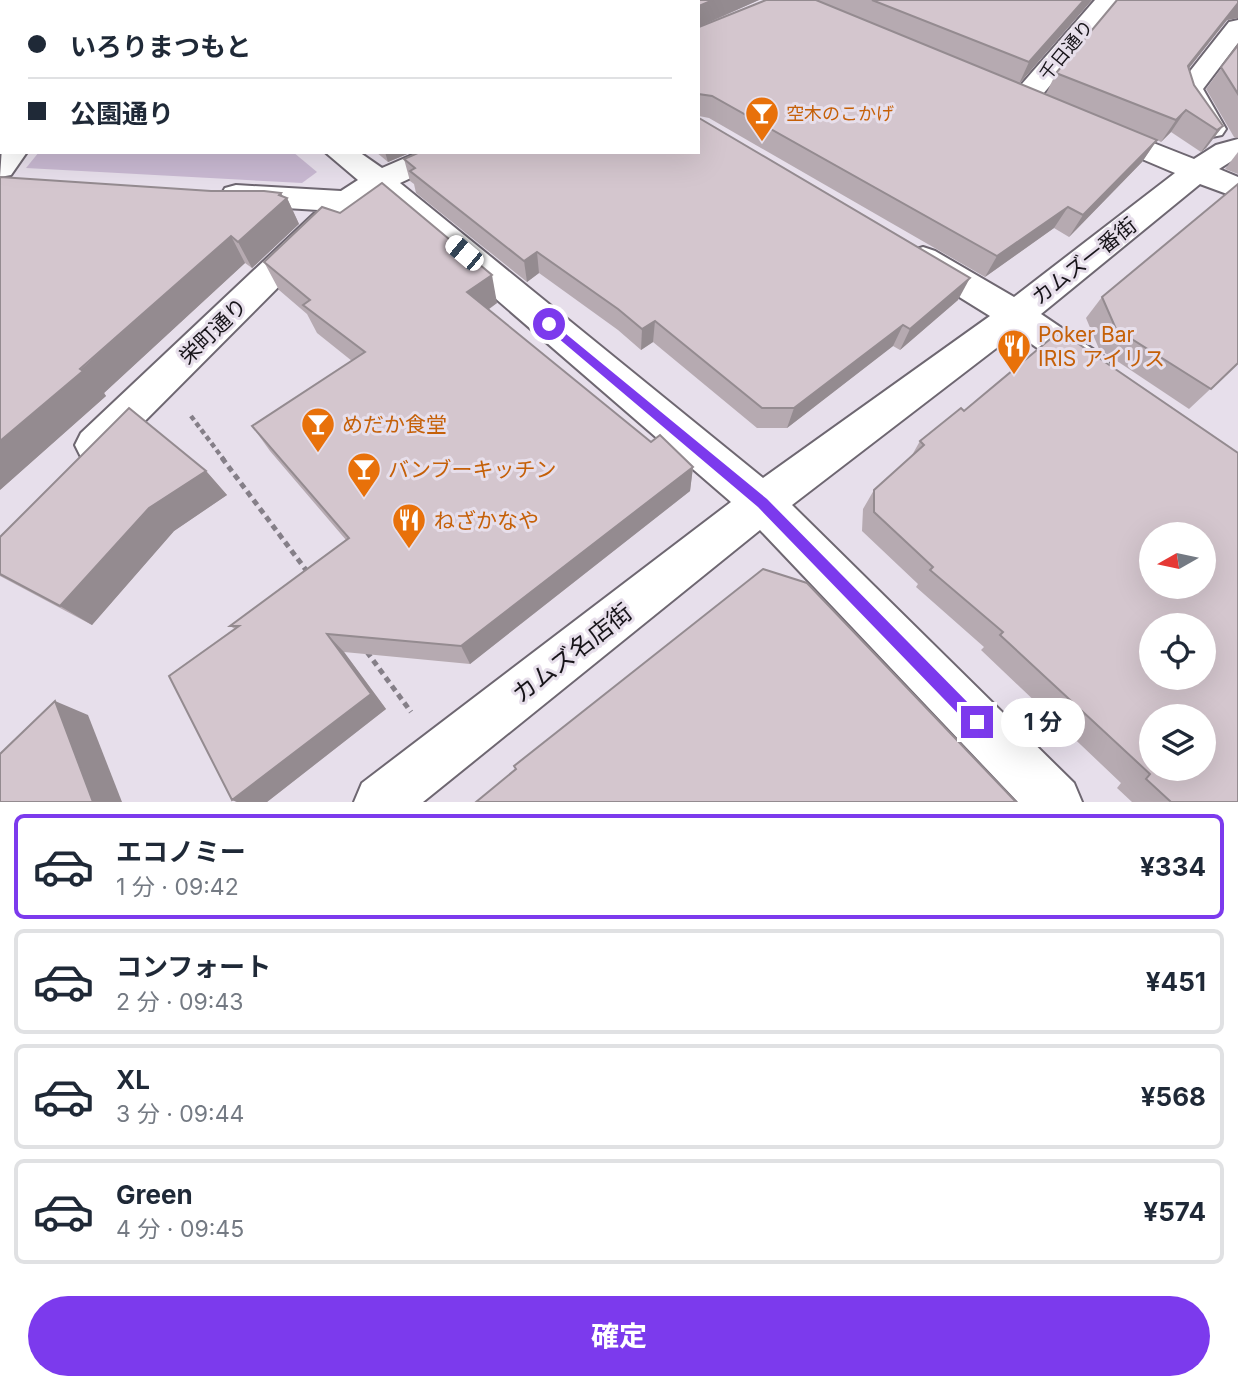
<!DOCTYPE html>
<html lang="ja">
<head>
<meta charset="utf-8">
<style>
  :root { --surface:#fff; --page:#f2f2f3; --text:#1f2937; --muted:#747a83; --line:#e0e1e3; --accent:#7c3aed }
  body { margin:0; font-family:Inter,"Noto Sans JP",sans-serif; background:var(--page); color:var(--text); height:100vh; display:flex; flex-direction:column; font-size:26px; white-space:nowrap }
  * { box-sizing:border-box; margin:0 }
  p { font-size:23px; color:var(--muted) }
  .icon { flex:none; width:38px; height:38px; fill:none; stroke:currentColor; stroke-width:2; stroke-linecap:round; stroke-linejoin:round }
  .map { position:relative; height:802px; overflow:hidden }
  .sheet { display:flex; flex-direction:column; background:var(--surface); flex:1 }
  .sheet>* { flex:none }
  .guide { position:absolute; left:0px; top:0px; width:700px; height:154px; box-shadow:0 7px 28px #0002; display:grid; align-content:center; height:154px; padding:0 28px; background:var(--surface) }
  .needle { width:46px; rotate:261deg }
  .tools { position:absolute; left:1139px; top:522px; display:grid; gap:14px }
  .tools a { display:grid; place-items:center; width:77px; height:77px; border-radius:50%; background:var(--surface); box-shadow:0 7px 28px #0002; font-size:35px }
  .end { position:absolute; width:32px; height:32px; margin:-16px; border:9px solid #7c3aed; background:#fff; box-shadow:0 0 0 4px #fff }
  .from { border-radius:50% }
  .bubble { position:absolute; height:49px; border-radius:24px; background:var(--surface); box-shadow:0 7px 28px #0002; font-size:23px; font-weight:700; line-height:49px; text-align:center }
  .car { position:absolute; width:21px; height:42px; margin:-21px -10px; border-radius:9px; box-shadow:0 0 5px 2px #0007; background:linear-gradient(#fff 24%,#345 0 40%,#fff 0 76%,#345 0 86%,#fff 0) }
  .guide b { display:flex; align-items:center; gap:24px; height:66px; font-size:26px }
  .guide b+b { border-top:2px solid var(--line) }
  .guide i { width:18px; height:18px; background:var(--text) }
  ul { padding:12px 0 0; list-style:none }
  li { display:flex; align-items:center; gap:21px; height:105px; margin:0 14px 10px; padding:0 14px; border:4px solid var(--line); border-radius:10px }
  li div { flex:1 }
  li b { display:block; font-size:26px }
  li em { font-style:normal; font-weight:700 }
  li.selected { border-color:var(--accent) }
  li>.icon { width:63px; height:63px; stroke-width:1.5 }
  .primary-button { display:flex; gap:14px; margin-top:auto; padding:14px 28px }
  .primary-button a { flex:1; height:80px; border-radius:42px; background:var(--accent); color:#fff; font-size:28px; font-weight:700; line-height:80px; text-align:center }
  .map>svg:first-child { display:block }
  .green { fill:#c9b9d2 }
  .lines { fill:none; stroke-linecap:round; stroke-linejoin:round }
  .minor-casing { stroke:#6e6771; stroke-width:4 }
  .path-far1 { stroke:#857f88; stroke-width:4.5; stroke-dasharray:5 3.5; stroke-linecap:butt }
  .path { stroke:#857f88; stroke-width:5; stroke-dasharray:6 4.5; stroke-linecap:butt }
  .minor { fill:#fff; fill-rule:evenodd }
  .wall { fill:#b6aab1 }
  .shaded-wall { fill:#948b90 }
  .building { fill:#d4c6ce; stroke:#948b90; stroke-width:2; fill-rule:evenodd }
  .route { fill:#7c3aed }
  .labels { text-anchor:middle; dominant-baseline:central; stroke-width:6; stroke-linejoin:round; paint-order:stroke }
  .far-street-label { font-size:18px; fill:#171419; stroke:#e7dfeb }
  .far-food-label { font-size:18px; fill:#c56008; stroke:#e7dfeb; text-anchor:start }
  .street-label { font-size:21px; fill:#171419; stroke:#e7dfeb }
  .food-label { font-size:21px; fill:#c56008; stroke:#e7dfeb; text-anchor:start }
  .near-street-label { font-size:24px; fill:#171419; stroke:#e7dfeb }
</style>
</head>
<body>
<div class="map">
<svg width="1238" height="802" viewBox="0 0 1238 802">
  <rect width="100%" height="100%" fill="#e7dfeb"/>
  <path class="green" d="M39 152H293L317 172 302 183 26 168Z"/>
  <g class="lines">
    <g class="minor-casing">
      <g id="minor">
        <path d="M125 0H149L124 2Z"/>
        <path d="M1095 0H1120L1034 105 1024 107 1014 105 1010 99 1014 93Z"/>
        <path d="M1238 20V43L1203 89 1226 129 1222 135 1212 137 1202 135 1176 89 1229 22Z"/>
        <path d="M1100 122 1194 159 1216 145 1238 139V157L1219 169 1238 177V198L1200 184 1041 314 1106 358 1112 368 1106 378 1093 383 1080 378 1016 333 792 505 1074 783 1082 802H1018L760 530 423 802H354L362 783 731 502 377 196 357 208 109 457 95 462 81 457 75 445 81 433 318 210 236 205 225 202 221 195 225 188 236 185 341 191 358 180 325 152H359L382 168 419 152H458L454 158 400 183 763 478 990 316 911 267 906 259 911 251 923 247 935 251 1014 297 1175 173 1090 137 1086 131 1090 125Z"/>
        <path d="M2 147V152H27L11 175 0 177Z"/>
      </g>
    </g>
    <path class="path-far1" d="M191 416 224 460"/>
    <g class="path">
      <path d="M222 458 309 574"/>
      <path d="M367 652 411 712"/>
    </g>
    <use href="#minor" class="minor"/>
  </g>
  <g class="wall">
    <path d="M174 0H759L699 27 766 0H1092L1019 84 1046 94 1056 73 1238 0V18L1227 20 1189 68 1194 85 1223 126 1206 148 1201 152 1171 132 1161 142 1157 140 1142 162 1069 237 1054 228 985 277 709 118 699 116V118L958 300 900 350 893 346 787 428H757L653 342 641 350 618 330 539 273 527 282 416 193 414 184 410 181 404 159 698 152V2H176Z"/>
    <path d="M1238 45V138L1234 137 1206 89Z"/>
    <path d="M376 152H412L388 162Z"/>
    <path d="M1238 152V174L1225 169Z"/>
    <path d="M211 191 283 197 287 198 299 224 252 268 245 263 104 393 106 396 0 490Z"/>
    <path d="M264 262 497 303 488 310 651 442 693 467 690 491 470 664 344 652 386 709 267 802H237L232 800 235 629 230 626 346 540 270 451 252 426 352 361 317 333 307 314 279 290Z"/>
    <path d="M1102 297 1238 363 1189 409 1099 349 1086 318Z"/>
    <path d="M961 408 1238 802H1132L1117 788 1121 783 981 650 984 647 916 587 918 584 862 531 863 509 874 490 911 457 920 441Z"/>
    <path d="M206 471 227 495 174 531 92 625 0 576V537Z"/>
  </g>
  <g class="shaded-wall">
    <path d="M83 0H110L109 2H82Z"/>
    <path d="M313 0H388L389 1 309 2Z"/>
    <path d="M713 0H759L698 27 699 6Z"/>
    <path d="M1084 0H1092L1019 84 1029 62Z"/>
    <path d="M1238 3V18L1227 20 1174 87 1188 66Z"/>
    <path d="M0 86 2 88V128L0 130Z"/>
    <path d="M1186 110 1171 132 1161 142 1176 120Z"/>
    <path d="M1223 126 1206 148 1201 152 1217 130Z"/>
    <path d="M1157 140 1142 162 1069 237 1083 215Z"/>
    <path d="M385 152H412L388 162Z"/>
    <path d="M281 193 285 200 287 198 299 224 252 268 238 242Z"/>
    <path d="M1068 207 1054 228 985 277 997 256Z"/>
    <path d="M231 236 245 263 104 393 106 396 0 490V441Z"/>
    <path d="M537 252 539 273 527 282 524 261Z"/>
    <path d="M492 275 497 303 473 320 467 292Z"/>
    <path d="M970 278 958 300 900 350 910 329Z"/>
    <path d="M655 321 653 342 641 350 642 329Z"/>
    <path d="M903 325 893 346 787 428 794 408Z"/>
    <path d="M693 467 690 491 470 664 461 646Z"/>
    <path d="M206 471 227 495 174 531 92 625 60 606 149 508Z"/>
    <path d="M327 634 344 652 386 709 267 802H237L232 800Z"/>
    <path d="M55 701 88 715 122 802H93Z"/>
  </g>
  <g class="building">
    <path d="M0 0H83L82 2H2V86L0 87Z"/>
    <path d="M198 0H313L309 2H200Z"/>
    <path d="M396 0H713L699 6V27L766 0H816L1157 140 1083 215 1068 207 997 256 712 96 698 94 699 118 970 278 910 329 903 325 794 408H762L655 321 642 329 618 309 537 252 524 261 410 171 415 168 404 159 420 152H698V2H398Z"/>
    <path d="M872 0H1084L1029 62Z"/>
    <path d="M1117 0H1238V3L1188 66 1194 85 1223 126 1217 130 1186 110 1176 120 1056 73Z"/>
    <path d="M1238 45V94L1221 67Z"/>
    <path d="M0 177 211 191H264L281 193 279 195 287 198 238 242 231 236 80 369 83 371 0 441Z"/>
    <path d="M382 183 492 275 467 292 651 442 660 435 693 467 461 646 327 634 371 694 232 800 169 676 239 626H230L349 538 252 426 365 352 303 305 310 300 264 262 322 207 340 213Z"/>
    <path d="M1238 184V363L1211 389 1116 329 1102 297Z"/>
    <path d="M1064 334 1238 453V802H1171L1146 779 1150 774 1000 635 1003 632 930 570 933 567 874 512V490L924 445 920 441 961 408 964 411 1055 335ZM1152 534H1204V586H1152ZM1152 625H1204V677H1152ZM1152 716H1204V768H1152Z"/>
    <path d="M129 408 206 471 149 508 60 606 0 574V537Z"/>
    <path d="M763 569 807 583 1016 802H476L516 769 514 766Z"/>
    <path d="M55 701 93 802H0V754Z"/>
  </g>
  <path class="route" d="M549 320 767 499 982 717 984 722 982 728 977 730 972 728 758 507 545 327V321Z"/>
  <defs>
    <g id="bar-pin" transform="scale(1.75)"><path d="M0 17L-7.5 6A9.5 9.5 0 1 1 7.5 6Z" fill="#e8710a" stroke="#e7dfeb"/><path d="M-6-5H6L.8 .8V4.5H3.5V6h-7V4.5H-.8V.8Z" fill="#fff"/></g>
    <g id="restaurant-pin" transform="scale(1.75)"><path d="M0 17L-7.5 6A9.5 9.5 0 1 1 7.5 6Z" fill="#e8710a" stroke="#e7dfeb"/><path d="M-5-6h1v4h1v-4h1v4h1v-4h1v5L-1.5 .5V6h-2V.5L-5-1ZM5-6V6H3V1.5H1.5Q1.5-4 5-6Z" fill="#fff"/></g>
  </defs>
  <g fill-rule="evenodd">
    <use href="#bar-pin" x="762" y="113"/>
    <use href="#restaurant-pin" x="1014" y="346"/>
    <use href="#bar-pin" x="318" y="424"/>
    <use href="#bar-pin" x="364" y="469"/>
    <use href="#restaurant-pin" x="409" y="520"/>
  </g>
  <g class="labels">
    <g class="far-street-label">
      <text transform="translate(1066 50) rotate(-50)">千日通り</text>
    </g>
    <g class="far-food-label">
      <text x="786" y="113">空木のこかげ</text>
    </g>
    <g class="street-label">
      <text transform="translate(1084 261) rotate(-38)">カムズ一番街</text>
      <text transform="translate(213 331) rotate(-44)">栄町通り</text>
    </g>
    <g class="food-label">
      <text x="1038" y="334">Poker Bar<tspan x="1038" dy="24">IRIS アイリス</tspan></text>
      <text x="342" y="424">めだか食堂</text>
      <text x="388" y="469">バンブーキッチン</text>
      <text x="434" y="520">ねざかなや</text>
    </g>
    <g class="near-street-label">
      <text transform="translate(572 653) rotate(-38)">カムズ名店街</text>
    </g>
  </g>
</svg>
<div class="tools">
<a><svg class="needle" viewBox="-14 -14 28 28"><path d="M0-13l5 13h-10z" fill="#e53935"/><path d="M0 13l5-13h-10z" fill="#747a83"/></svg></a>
<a><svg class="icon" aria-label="locate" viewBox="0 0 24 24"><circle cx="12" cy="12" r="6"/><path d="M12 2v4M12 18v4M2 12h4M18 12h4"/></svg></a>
<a><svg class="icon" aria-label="layers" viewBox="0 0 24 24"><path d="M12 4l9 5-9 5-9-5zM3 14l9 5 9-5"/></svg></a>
</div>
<i class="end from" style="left:549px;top:324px"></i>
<i class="end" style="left:977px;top:722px"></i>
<div class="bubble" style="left:1001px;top:698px;width:84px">1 分</div>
<i class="car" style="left:464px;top:253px;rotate:310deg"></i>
<div class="guide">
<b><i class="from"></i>いろりまつもと</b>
<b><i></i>公園通り</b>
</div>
</div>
<section class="sheet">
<ul>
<li class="selected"><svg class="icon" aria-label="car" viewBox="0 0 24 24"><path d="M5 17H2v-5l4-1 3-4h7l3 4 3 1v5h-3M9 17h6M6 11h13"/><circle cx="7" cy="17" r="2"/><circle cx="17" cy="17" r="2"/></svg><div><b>エコノミー</b><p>1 分 · 09:42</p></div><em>¥334</em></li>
<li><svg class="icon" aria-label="car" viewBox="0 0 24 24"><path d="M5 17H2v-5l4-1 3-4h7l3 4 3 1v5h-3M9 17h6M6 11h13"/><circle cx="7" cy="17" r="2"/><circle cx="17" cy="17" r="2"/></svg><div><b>コンフォート</b><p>2 分 · 09:43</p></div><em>¥451</em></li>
<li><svg class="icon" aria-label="car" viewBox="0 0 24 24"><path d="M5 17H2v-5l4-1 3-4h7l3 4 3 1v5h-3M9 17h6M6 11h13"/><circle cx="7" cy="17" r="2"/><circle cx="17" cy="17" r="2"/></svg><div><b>XL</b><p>3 分 · 09:44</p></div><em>¥568</em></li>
<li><svg class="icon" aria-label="car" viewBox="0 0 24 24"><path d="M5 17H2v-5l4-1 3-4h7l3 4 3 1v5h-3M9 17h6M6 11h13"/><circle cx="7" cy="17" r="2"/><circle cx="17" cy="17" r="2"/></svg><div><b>Green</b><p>4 分 · 09:45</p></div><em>¥574</em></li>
</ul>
<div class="primary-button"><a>確定</a></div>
</section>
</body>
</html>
